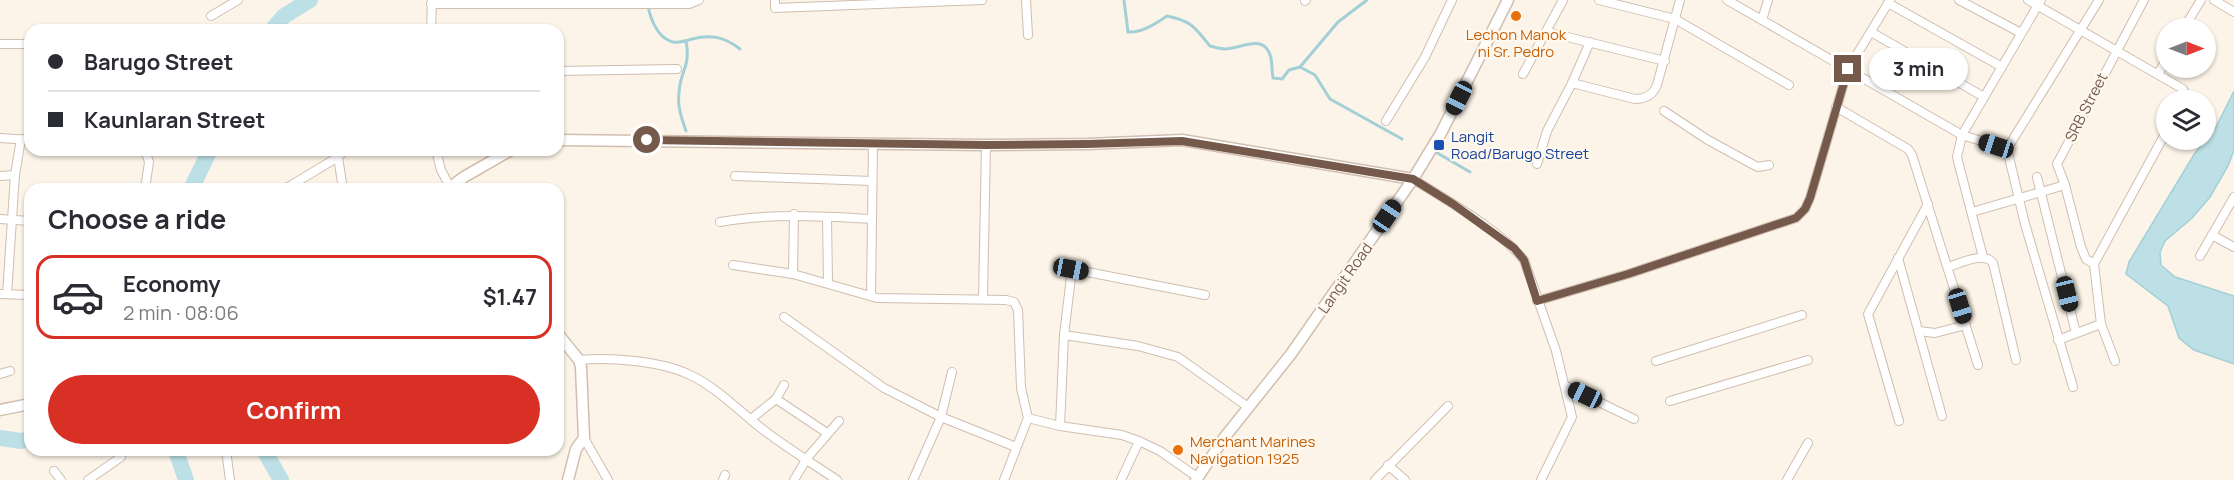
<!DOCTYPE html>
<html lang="en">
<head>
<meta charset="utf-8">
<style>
  :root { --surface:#fff; --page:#f2f2f3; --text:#2b2b33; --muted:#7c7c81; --line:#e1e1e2; --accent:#d93025 }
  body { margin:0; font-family:Manrope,sans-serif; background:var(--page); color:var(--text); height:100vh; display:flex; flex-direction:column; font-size:22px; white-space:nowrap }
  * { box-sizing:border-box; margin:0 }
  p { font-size:20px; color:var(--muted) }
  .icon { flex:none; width:33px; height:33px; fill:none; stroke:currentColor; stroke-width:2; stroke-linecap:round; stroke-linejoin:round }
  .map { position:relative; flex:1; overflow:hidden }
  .side { position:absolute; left:24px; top:183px; width:540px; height:273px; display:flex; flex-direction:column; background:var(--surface); border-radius:18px; box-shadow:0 2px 4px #0004 }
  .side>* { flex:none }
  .hud { position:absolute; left:24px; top:24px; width:540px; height:132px; border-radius:18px; box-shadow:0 2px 4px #0004; display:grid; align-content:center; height:132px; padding:0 24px; background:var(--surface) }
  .needle { width:39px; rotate:90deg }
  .tools { position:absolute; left:2156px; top:18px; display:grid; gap:12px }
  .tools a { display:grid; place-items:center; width:60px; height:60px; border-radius:50%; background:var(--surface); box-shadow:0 2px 4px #0004; font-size:30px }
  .end { position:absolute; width:27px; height:27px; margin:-14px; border:8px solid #755a4c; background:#fff; box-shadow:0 0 0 3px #fff }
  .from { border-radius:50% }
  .bubble { position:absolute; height:42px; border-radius:21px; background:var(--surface); box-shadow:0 2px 4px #0004; font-size:20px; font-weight:700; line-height:42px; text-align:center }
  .car { position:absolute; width:18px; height:36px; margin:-18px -9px; border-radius:8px; box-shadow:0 0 4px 2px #0007; background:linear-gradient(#222 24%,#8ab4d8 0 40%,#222 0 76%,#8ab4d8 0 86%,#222 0) }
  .hud b { display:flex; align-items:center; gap:21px; height:57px; font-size:22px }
  .hud b+b { border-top:2px solid var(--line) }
  .hud i { width:15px; height:15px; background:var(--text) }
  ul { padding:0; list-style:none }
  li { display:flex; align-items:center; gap:18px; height:84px; margin:0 12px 9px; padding:0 12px; border:3px solid transparent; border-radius:18px }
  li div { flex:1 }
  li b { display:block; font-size:22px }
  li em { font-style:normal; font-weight:700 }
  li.on { border-color:var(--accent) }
  li>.icon { width:54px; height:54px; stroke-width:1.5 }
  h2 { padding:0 24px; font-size:27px; line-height:72px }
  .button { display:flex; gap:12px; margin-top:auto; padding:12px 24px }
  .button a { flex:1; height:69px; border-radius:36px; background:var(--accent); color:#fff; font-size:24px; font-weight:700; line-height:69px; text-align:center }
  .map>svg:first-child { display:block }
  .water { fill:#bce0e5; stroke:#a3cfd7; stroke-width:1.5 }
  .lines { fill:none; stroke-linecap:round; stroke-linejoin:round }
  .stream { stroke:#a3cfd7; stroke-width:3 }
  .river { stroke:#bce0e5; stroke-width:16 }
  .street-casing { stroke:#d0beb0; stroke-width:10 }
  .secondary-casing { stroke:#d2beae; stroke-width:13 }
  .street { stroke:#fff; stroke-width:8 }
  .secondary { stroke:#fff; stroke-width:10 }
  .route { stroke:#755a4c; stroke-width:8 }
  .food-dot { fill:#e8710a; stroke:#fff8ee; stroke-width:2 }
  .transit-dot { fill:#1a4fb4; stroke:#fff8ee; stroke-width:2 }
  .labels { text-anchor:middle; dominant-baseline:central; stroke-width:4.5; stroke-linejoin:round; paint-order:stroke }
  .food-label { font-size:15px; fill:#c56008; stroke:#fff8ee }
  .street-label { font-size:15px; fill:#755a4c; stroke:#fff8ee }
  .transit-label { font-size:15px; fill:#164399; stroke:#fff8ee; text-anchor:start }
</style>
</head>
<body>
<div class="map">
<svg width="2234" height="480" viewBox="0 0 2234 480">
  <rect width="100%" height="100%" fill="#fcf4e8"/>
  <path class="water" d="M2234 91V150L2228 166 2210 197 2192 218 2165 241 2160 252 2161 265 2175 277 2234 296V364L2194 350 2179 338 2168 306 2126 274 2129 262 2195 153 2216 127Z"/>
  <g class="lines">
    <g class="stream">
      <path d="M647 0C649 15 656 38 673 42 679 43 686 41 692 39 711 34 725 37 740 49"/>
      <path d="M1124 0 1128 32C1142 33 1155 24 1167 16 1192 21 1195 28 1210 46 1215 47 1220 49 1225 49 1241 49 1265 32 1271 58 1272 64 1272 71 1273 78L1282 79 1289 70 1300 67 1338 22 1367 0"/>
      <path d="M686 41C691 68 680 70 679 93 677 106 682 119 686 131"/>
      <path d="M1300 67 1315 75 1330 99 1402 139"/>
      <path d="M1434 151 1470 172"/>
    </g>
    <g class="river">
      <path d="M272 30 284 16 310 0"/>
      <path d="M191 189 210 150"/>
      <path d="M0 438 21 441 30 439"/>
      <path d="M174 450 176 451 186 480"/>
      <path d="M264 450 281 480"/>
    </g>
    <g class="street-casing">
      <g id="street">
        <path d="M775 0V8L982 0"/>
        <path d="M1026 0 1028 35"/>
        <path d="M1599 0 1675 19 1789 85"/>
        <path d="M1727 0 1962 135 2007 149"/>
        <path d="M1959 0 2021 33"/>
        <path d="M2028 0 2183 89 2185 93 2183 100"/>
        <path d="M2214 0 2234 12"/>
        <path d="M1305 1 1306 0"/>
        <path d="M1888 3 2002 67"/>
        <path d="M431 4H689L699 0"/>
        <path d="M211 16 238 0"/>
        <path d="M1762 20 1768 0"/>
        <path d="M2184 28 2201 0"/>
        <path d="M431 30 432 1"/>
        <path d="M1547 32 1665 61"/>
        <path d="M1871 32 1984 97"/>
        <path d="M0 44H30"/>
        <path d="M558 71 677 69"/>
        <path d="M1523 74 1563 0"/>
        <path d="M2158 74 2166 60"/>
        <path d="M1572 83 1635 99C1646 99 1653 95 1657 85L1680 0"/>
        <path d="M1836 107 1908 149 1912 155 1978 365"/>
        <path d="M1664 111 1708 140 1752 164 1758 167 1769 165"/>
        <path d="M1386 121 1425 57 1452 0"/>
        <path d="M0 138 30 140"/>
        <path d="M436 150 441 170 450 187"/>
        <path d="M338 157 343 189"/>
        <path d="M1537 164 1547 131 1572 83 1590 42"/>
        <path d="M0 176 15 175"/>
        <path d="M735 176 872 181"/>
        <path d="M2037 177 2076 333"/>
        <path d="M1413 179C1446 200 1500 230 1524 260L1556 351 1572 417 1541 480"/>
        <path d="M145 189 149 162 145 150"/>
        <path d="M285 189 338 157 345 150"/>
        <path d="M1972 212 2065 185"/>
        <path d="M827 217 828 282"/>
        <path d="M0 219 30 221"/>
        <path d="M720 222C771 213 820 216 872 219"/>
        <path d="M2212 235 2234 247"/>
        <path d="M2200 256 2234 197"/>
        <path d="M1983 257 1959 165 1957 157 1962 135 2041 0"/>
        <path d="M1898 258 1942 416"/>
        <path d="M2094 264 2086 259 2081 247 2065 185 2057 164 2144 0"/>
        <path d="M733 265 793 274 877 298 1006 300 1014 302 1018 310 1021 388 1028 418 1004 480"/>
        <path d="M1948 267C1961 263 1984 251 1993 263L2016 360"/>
        <path d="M793 274 794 214"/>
        <path d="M0 294 30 295"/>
        <path d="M7 294 15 175 21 139"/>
        <path d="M871 296 873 144"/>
        <path d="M983 299 986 145"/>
        <path d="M1537 301 1628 274 1796 218 1805 209 1810 198 1848 69 1890 0"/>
        <path d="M784 317 884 388 941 417 1016 447"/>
        <path d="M1919 331 1935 333 1966 325"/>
        <path d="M1064 335 1138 346 1178 357 1248 407"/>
        <path d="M2058 340 2101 324"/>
        <path d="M579 360C610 357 660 361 688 374 715 386 738 410 761 428 785 447 812 463 837 480"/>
        <path d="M1656 361 1802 315"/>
        <path d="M2115 361 2101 324 2094 264 2166 132"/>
        <path d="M0 374 10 371"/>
        <path d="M1566 386 1634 419"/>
        <path d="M2073 387 2025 224 2007 149 2099 0"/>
        <path d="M776 399 827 433"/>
        <path d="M1670 401 1808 360"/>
        <path d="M1028 418 1060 426 1122 435 1139 441 1160 451 1197 477"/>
        <path d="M751 419 776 399 784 385"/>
        <path d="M1899 421 1868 314 1928 204"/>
        <path d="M1060 426 1064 335 1072 269 1205 295"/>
        <path d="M584 438 608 480"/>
        <path d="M226 450 230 480"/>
        <path d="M1388 465 1405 480"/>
        <path d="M54 471 61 480"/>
        <path d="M88 480 121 457"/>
        <path d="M723 480 725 475"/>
        <path d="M794 480 807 458 839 421"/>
        <path d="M913 480 941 417 952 372"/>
        <path d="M1121 480 1139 441"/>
        <path d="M1375 480 1448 406"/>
        <path d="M1787 480 1808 443"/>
      </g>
    </g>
    <g class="secondary-casing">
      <g id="secondary">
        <path d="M558 140 986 145 1087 144 1182 140 1413 179"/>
        <path d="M448 189 464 177 511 150"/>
        <path d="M558 334 579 360 581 367 584 438 576 449 568 480"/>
        <path d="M0 410 30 404"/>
        <path d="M1196 480 1224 438 1291 354 1413 179 1441 133 1508 0"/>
      </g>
    </g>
    <use href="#street" class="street"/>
    <use href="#secondary" class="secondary"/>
  </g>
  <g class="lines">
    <path class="route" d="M647 140 986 145 1087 144 1182 141 1413 179 1453 204 1514 248 1524 260 1537 301 1628 274 1796 218 1805 209 1810 198 1848 69"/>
  </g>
  <g class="food-dot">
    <circle cx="1516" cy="16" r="6"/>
    <circle cx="1178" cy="450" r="6"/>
  </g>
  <rect class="transit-dot" x="1433" y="139" width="12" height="12" rx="3"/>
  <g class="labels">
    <g class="food-label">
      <text x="1516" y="34">Lechon Manok<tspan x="1516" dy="17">ni Sr. Pedro</tspan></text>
      <text x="1190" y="441" text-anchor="start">Merchant Marines<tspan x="1190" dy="17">Navigation 1925</tspan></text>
    </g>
    <g class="street-label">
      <text transform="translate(2086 107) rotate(-63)">SRB Street</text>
      <text transform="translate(1345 278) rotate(-55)">Langit Road</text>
    </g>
    <g class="transit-label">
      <text x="1451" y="136">Langit<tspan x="1451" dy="17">Road/Barugo Street</tspan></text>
    </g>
  </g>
</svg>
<div class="tools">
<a><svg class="needle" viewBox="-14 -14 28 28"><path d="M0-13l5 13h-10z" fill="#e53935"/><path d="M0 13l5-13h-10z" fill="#7c7c81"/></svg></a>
<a><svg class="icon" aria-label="layers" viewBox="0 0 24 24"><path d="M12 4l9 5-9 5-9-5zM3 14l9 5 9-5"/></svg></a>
</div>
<i class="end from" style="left:647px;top:140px"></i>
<i class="end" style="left:1848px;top:69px"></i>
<div class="bubble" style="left:1869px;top:48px;width:99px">3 min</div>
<i class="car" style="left:1459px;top:98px;rotate:207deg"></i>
<i class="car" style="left:1996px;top:146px;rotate:288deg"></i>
<i class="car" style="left:1387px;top:216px;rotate:34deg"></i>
<i class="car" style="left:1071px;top:269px;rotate:101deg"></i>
<i class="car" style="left:2067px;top:294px;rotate:166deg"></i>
<i class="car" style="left:1960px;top:306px;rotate:163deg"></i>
<i class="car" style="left:1585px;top:395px;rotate:295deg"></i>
<div class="hud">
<b><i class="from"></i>Barugo Street</b>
<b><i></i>Kaunlaran Street</b>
</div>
<section class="side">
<h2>Choose a ride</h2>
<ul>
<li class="on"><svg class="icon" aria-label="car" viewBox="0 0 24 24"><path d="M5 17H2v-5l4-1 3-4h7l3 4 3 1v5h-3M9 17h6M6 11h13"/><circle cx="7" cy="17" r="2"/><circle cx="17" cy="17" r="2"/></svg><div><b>Economy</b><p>2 min · 08:06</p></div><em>$1.47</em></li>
</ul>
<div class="button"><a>Confirm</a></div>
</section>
</div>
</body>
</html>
